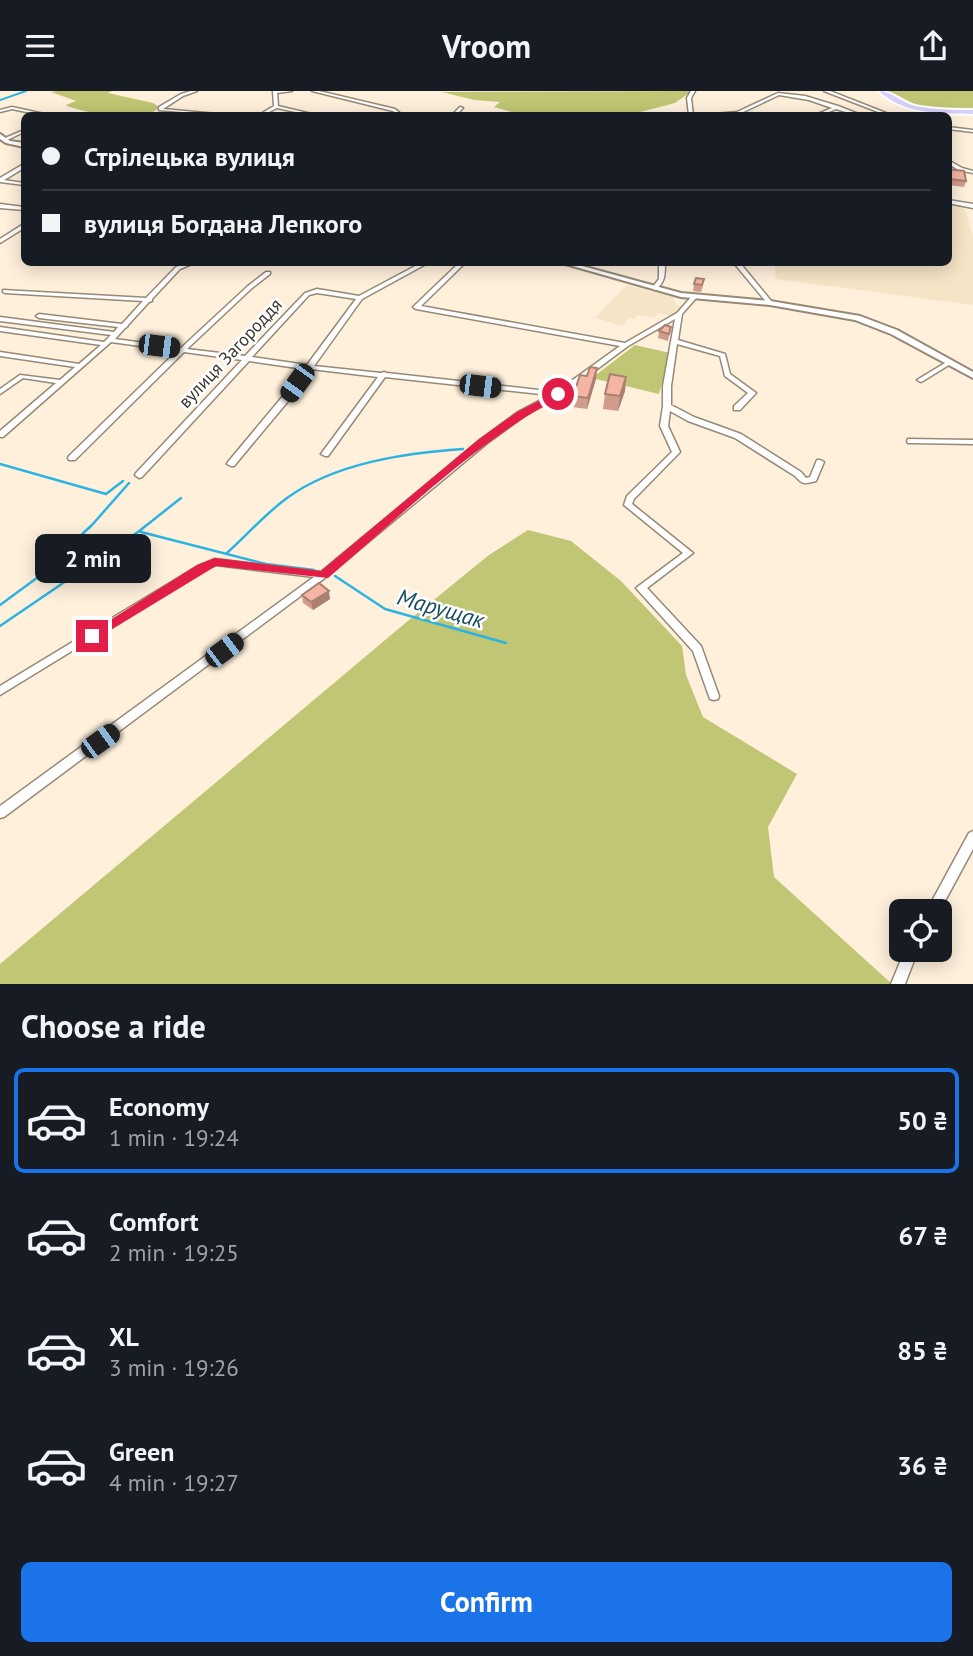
<!DOCTYPE html>
<html lang="en">
<head>
<meta charset="utf-8">
<style>
  :root { --surface:#171b24; --page:#242831; --text:#f1f3f6; --muted:#9ea1a6; --line:#363941; --accent:#1a73e8 }
  body { margin:0; font-family:"PT Sans",sans-serif; background:var(--page); color:var(--text); height:100vh; display:flex; flex-direction:column; font-size:26px; white-space:nowrap }
  * { box-sizing:border-box; margin:0 }
  p { font-size:23px; color:var(--muted) }
  .icon { flex:none; width:38px; height:38px; fill:none; stroke:currentColor; stroke-width:2; stroke-linecap:round; stroke-linejoin:round }
  .map { position:relative; height:893px; overflow:hidden }
  .drawer { display:flex; flex-direction:column; background:var(--surface); flex:1 }
  .drawer>* { flex:none }
  .guide { position:absolute; left:21px; top:21px; width:931px; height:154px; border-radius:10px; box-shadow:0 4px 18px #0003; display:grid; align-content:center; height:154px; padding:0 21px; background:var(--surface) }
  .controls { position:absolute; left:889px; top:808px; display:grid; gap:14px }
  .controls a { display:grid; place-items:center; width:63px; height:63px; border-radius:10px; background:var(--surface); box-shadow:0 4px 18px #0003; font-size:35px }
  .end { position:absolute; width:32px; height:32px; margin:-16px; border:9px solid #e11d48; background:#fff; box-shadow:0 0 0 4px #fff }
  .from { border-radius:50% }
  .bubble { position:absolute; height:49px; border-radius:10px; background:var(--surface); box-shadow:0 4px 18px #0003; font-size:23px; font-weight:700; line-height:49px; text-align:center }
  .car { position:absolute; width:21px; height:42px; margin:-21px -10px; border-radius:9px; box-shadow:0 0 5px 2px #0007; background:linear-gradient(#222 24%,#8ab4d8 0 40%,#222 0 76%,#8ab4d8 0 86%,#222 0) }
  .guide b { display:flex; align-items:center; gap:24px; height:66px; font-size:26px }
  .guide b+b { border-top:2px solid var(--line) }
  .guide i { width:18px; height:18px; background:var(--text) }
  ul { padding:0; list-style:none }
  li { display:flex; align-items:center; gap:21px; height:105px; margin:0 14px 10px; padding:0 7px; border:4px solid transparent; border-radius:10px }
  li div { flex:1 }
  li b { display:block; font-size:26px }
  li em { font-style:normal; font-weight:700 }
  li.active { border-color:var(--accent) }
  li>.icon { width:63px; height:63px; stroke-width:1.5 }
  h2 { padding:0 21px; font-size:32px; line-height:84px }
  .primary-button { display:flex; gap:14px; margin-top:auto; padding:14px 21px }
  .primary-button a { flex:1; height:80px; border-radius:10px; background:var(--accent); color:#fff; font-size:28px; font-weight:700; line-height:80px; text-align:center }
  header { display:flex; justify-content:space-between; align-items:center; height:91px; padding:0 21px; background:var(--surface); font-size:32px; font-weight:700 }
  .map>svg:first-child { display:block }
  .built { fill:#f6e4c7 }
  .green { fill:#c0c673 }
  .lines { fill:none; stroke-linecap:round; stroke-linejoin:round }
  .stream-far1 { stroke:#2cb3e4; stroke-width:2 }
  .stream { stroke:#2cb3e4; stroke-width:2.5 }
  .minor-casing { stroke:#968976; stroke-width:3 }
  .tertiary-casing { stroke:#968976; stroke-width:4 }
  .primary-casing { stroke:#fff; stroke-width:4 }
  .minor { fill:#fff; fill-rule:evenodd }
  .tertiary { fill:#fff; fill-rule:evenodd }
  .primary { fill:#d9d1f9; fill-rule:evenodd }
  .wall { fill:#d29c8c }
  .shaded-wall { fill:#ab7f72 }
  .building { fill:#f4b5a3; stroke:#ab7f72; stroke-width:2 }
  .route { fill:#e11d48 }
  .labels { text-anchor:middle; dominant-baseline:central; stroke-width:5; stroke-linejoin:round; paint-order:stroke }
  .far-street-label { font-size:18px; fill:#3b362e; stroke:#fff }
  .water-label { font-size:23px; font-style:italic; fill:#194d62; stroke:#fff }
</style>
</head>
<body>
<header><svg class="icon" aria-label="menu" viewBox="0 0 24 24"><path d="M4 6h16M4 12h16M4 18h16"/></svg>Vroom<svg class="icon" aria-label="share" viewBox="0 0 24 24"><path d="M12 15V3M7 8l5-5 5 5M5 13v7h14v-7"/></svg></header>
<div class="map">
<svg width="973" height="893" viewBox="0 0 973 893">
  <rect width="100%" height="100%" fill="#fef0db"/>
  <g class="built">
    <path d="M949 113 964 116 973 145V214L776 188 774 172H948Z"/>
    <path d="M627 194 673 206 676 214 682 216 672 225 658 222 655 227 638 224 634 228 629 227 622 235 595 227Z"/>
  </g>
  <g class="green">
    <path d="M57 0H112L108 2 153 12 159 16C145 34 86 22 67 15L66 14 76 10 51 1Z"/>
    <path d="M692 0 675 12 629 24H522L494 16 500 11 474 9 442 1Z"/>
    <path d="M887 0H973V20C945 18 908 21 887 0Z"/>
    <path d="M635 254 670 262 659 303 592 287Z"/>
    <path d="M528 439 571 450 621 490 682 555 686 584 703 626 797 683 768 736 774 786 892 893H0V873L403 534 489 464Z"/>
  </g>
  <g class="lines">
    <path class="stream-far1" d="M0 9 26 0"/>
    <g class="stream">
      <path d="M0 373 106 403 123 390"/>
      <path d="M141 441 266 473 314 479"/>
      <path d="M227 462C247 444 265 423 287 407 335 372 405 362 463 358"/>
      <path d="M335 485 385 518 506 552"/>
      <path d="M0 514 60 470 64 460 92 434 129 392"/>
      <path d="M0 535 138 441 181 407"/>
    </g>
    <g class="minor-casing">
      <g id="minor">
        <path d="M191 0H197L183 5 163 18 227 24H215L159 19V16L181 3Z"/>
        <path d="M273 0H292L277 2 278 15 316 24H310L277 17 263 24H259L274 15Z"/>
        <path d="M312 0H319L395 18 402 24H398L393 20Z"/>
        <path d="M691 0H695L691 7 693 24H689L687 7Z"/>
        <path d="M824 0H830L891 24H886Z"/>
        <path d="M778 2 805 5 838 15 861 24H856L836 18 821 24H817L818 23 832 17 809 9 779 4 739 23 703 24 737 21Z"/>
        <path d="M12 16 44 23 46 24H41L12 18 0 21V19Z"/>
        <path d="M460 16 463 17 456 24H452Z"/>
        <path d="M948 36 973 39V41L948 38Z"/>
        <path d="M24 39V41L7 49 3 48Z"/>
        <path d="M948 69 962 77 973 80V82L958 79 948 72Z"/>
        <path d="M22 74H24V77L4 89 24 92V94L0 91V87Z"/>
        <path d="M948 109 973 113V117L948 112Z"/>
        <path d="M0 113 24 116V119L0 117Z"/>
        <path d="M22 134H24V137L0 152V148Z"/>
        <path d="M187 172H194L180 178 152 208V210L149 211 128 234 127 236 125 237 115 248 181 257 248 195 266 181H270V183L252 197 187 258 245 265 305 202 317 198 359 205 421 172H427L426 173 362 208 314 275 381 282 384 281 387 282 556 301 620 255 416 218 413 216 459 172H465L421 215 625 252 677 222 693 204H697V206L682 223 678 249 725 263 730 283 756 302 740 319H734V315L748 302 725 285 720 265 677 253 671 295V314L694 326 741 343 801 381 806 387 810 386 817 369H820L824 371 816 390C804 393 803 394 795 385L735 347 688 330 670 320 668 335 680 361 634 408 632 413 693 462 647 497 701 555 719 605 718 608 714 609 710 608 693 560 636 497 683 462 624 414 627 405 672 361 660 335 663 315V295L675 228 628 255 561 305 524 325 486 353 326 486 4 726 0 727V715L314 486 216 474 204 479 0 604V595L198 475 215 468 321 481 480 349 518 321 550 304 385 286 328 365H325L321 363 378 286 311 278 289 309 234 375H231L227 373 228 371 283 305 304 278 249 270 142 386 139 387 135 384 136 382 242 269 184 261 75 369H69L68 367 69 365 177 260 111 251 3 346H0V340L56 292 23 287 0 303V298L20 284 60 289 75 276 0 265V261L79 273 101 254 0 240V236L104 251 111 244 0 230V226L114 241 118 236 39 227 36 225 39 223 122 233 143 210 5 202 3 201V199L146 207 176 176ZM317 202 356 208 307 274 252 266 309 204Z"/>
        <path d="M659 172H665C665 184 665 192 655 199L652 197 659 188Z"/>
        <path d="M734 172H740L772 211V213H768Z"/>
        <path d="M950 269 952 270V272L923 290 921 291 917 289Z"/>
        <path d="M908 348 973 349V353L911 352H908L907 350Z"/>
        <path d="M973 740V758L939 821H926L969 742Z"/>
        <path d="M905 859H918L905 893H891Z"/>
      </g>
    </g>
    <g class="tertiary-casing">
      <g id="tertiary">
        <path d="M0 43 10 50 24 52V56L6 52 0 48Z"/>
        <path d="M562 172H571L681 202 770 210 860 225 897 239 973 281V287L891 243 855 229 770 214 681 206Z"/>
      </g>
    </g>
    <g class="primary-casing">
      <path id="primary" d="M879 0C891 0 903 12 915 15 934 19 954 19 973 19V23C941 22 904 24 879 0Z"/>
    </g>
    <use href="#minor" class="minor"/>
    <use href="#tertiary" class="tertiary"/>
    <use href="#primary" class="primary"/>
  </g>
  <g class="wall">
    <path d="M948 78 966 90 964 96 948 94Z"/>
    <path d="M694 193 703 195 701 201 693 200Z"/>
    <path d="M671 236 668 250 658 247 659 240Z"/>
    <path d="M587 285 596 288 587 318 572 316 573 305Z"/>
    <path d="M626 286 625 300 618 320 603 318 605 303Z"/>
    <path d="M302 504 330 508 313 519 303 512Z"/>
  </g>
  <g class="shaded-wall">
    <path d="M597 277 596 288 587 318 588 307Z"/>
    <path d="M626 286 625 300 618 320 620 305Z"/>
    <path d="M329 500 330 508 313 519 311 511Z"/>
  </g>
  <g class="building">
    <path d="M948 78 964 80 966 90 949 88Z"/>
    <path d="M696 187 704 188 702 194 694 193Z"/>
    <path d="M665 234 671 236 669 243 659 240Z"/>
    <path d="M590 276 597 277 588 307 573 305 580 284 587 285Z"/>
    <path d="M610 283 626 286 620 305 605 303Z"/>
    <path d="M319 492 329 500 311 511 302 504Z"/>
  </g>
  <path class="route" d="M558 300 563 303 562 305C475 351 402 424 328 487L216 475 96 548 92 550 85 545 197 474 215 467 321 480 479 348 517 321Z"/>
  <g class="labels">
    <g class="far-street-label">
      <text transform="translate(230 262) rotate(-47)">вулиця Загороддя</text>
    </g>
    <g class="water-label">
      <text transform="translate(441 517) rotate(16)">Марущак</text>
    </g>
  </g>
</svg>
<div class="controls">
<a><svg class="icon" aria-label="locate" viewBox="0 0 24 24"><circle cx="12" cy="12" r="6"/><path d="M12 2v4M12 18v4M2 12h4M18 12h4"/></svg></a>
</div>
<i class="end from" style="left:558px;top:303px"></i>
<i class="end" style="left:92px;top:545px"></i>
<div class="bubble" style="left:35px;top:443px;width:116px">2 min</div>
<i class="car" style="left:159px;top:255px;rotate:97deg"></i>
<i class="car" style="left:297px;top:292px;rotate:216deg"></i>
<i class="car" style="left:480px;top:295px;rotate:97deg"></i>
<i class="car" style="left:224px;top:559px;rotate:53deg"></i>
<i class="car" style="left:100px;top:650px;rotate:54deg"></i>
<div class="guide">
<b><i class="from"></i>Стрілецька вулиця</b>
<b><i></i>вулиця Богдана Лепкого</b>
</div>
</div>
<section class="drawer">
<h2>Choose a ride</h2>
<ul>
<li class="active"><svg class="icon" aria-label="car" viewBox="0 0 24 24"><path d="M5 17H2v-5l4-1 3-4h7l3 4 3 1v5h-3M9 17h6M6 11h13"/><circle cx="7" cy="17" r="2"/><circle cx="17" cy="17" r="2"/></svg><div><b>Economy</b><p>1 min · 19:24</p></div><em>50 ₴</em></li>
<li><svg class="icon" aria-label="car" viewBox="0 0 24 24"><path d="M5 17H2v-5l4-1 3-4h7l3 4 3 1v5h-3M9 17h6M6 11h13"/><circle cx="7" cy="17" r="2"/><circle cx="17" cy="17" r="2"/></svg><div><b>Comfort</b><p>2 min · 19:25</p></div><em>67 ₴</em></li>
<li><svg class="icon" aria-label="car" viewBox="0 0 24 24"><path d="M5 17H2v-5l4-1 3-4h7l3 4 3 1v5h-3M9 17h6M6 11h13"/><circle cx="7" cy="17" r="2"/><circle cx="17" cy="17" r="2"/></svg><div><b>XL</b><p>3 min · 19:26</p></div><em>85 ₴</em></li>
<li><svg class="icon" aria-label="car" viewBox="0 0 24 24"><path d="M5 17H2v-5l4-1 3-4h7l3 4 3 1v5h-3M9 17h6M6 11h13"/><circle cx="7" cy="17" r="2"/><circle cx="17" cy="17" r="2"/></svg><div><b>Green</b><p>4 min · 19:27</p></div><em>36 ₴</em></li>
</ul>
<div class="primary-button"><a>Confirm</a></div>
</section>
</body>
</html>
